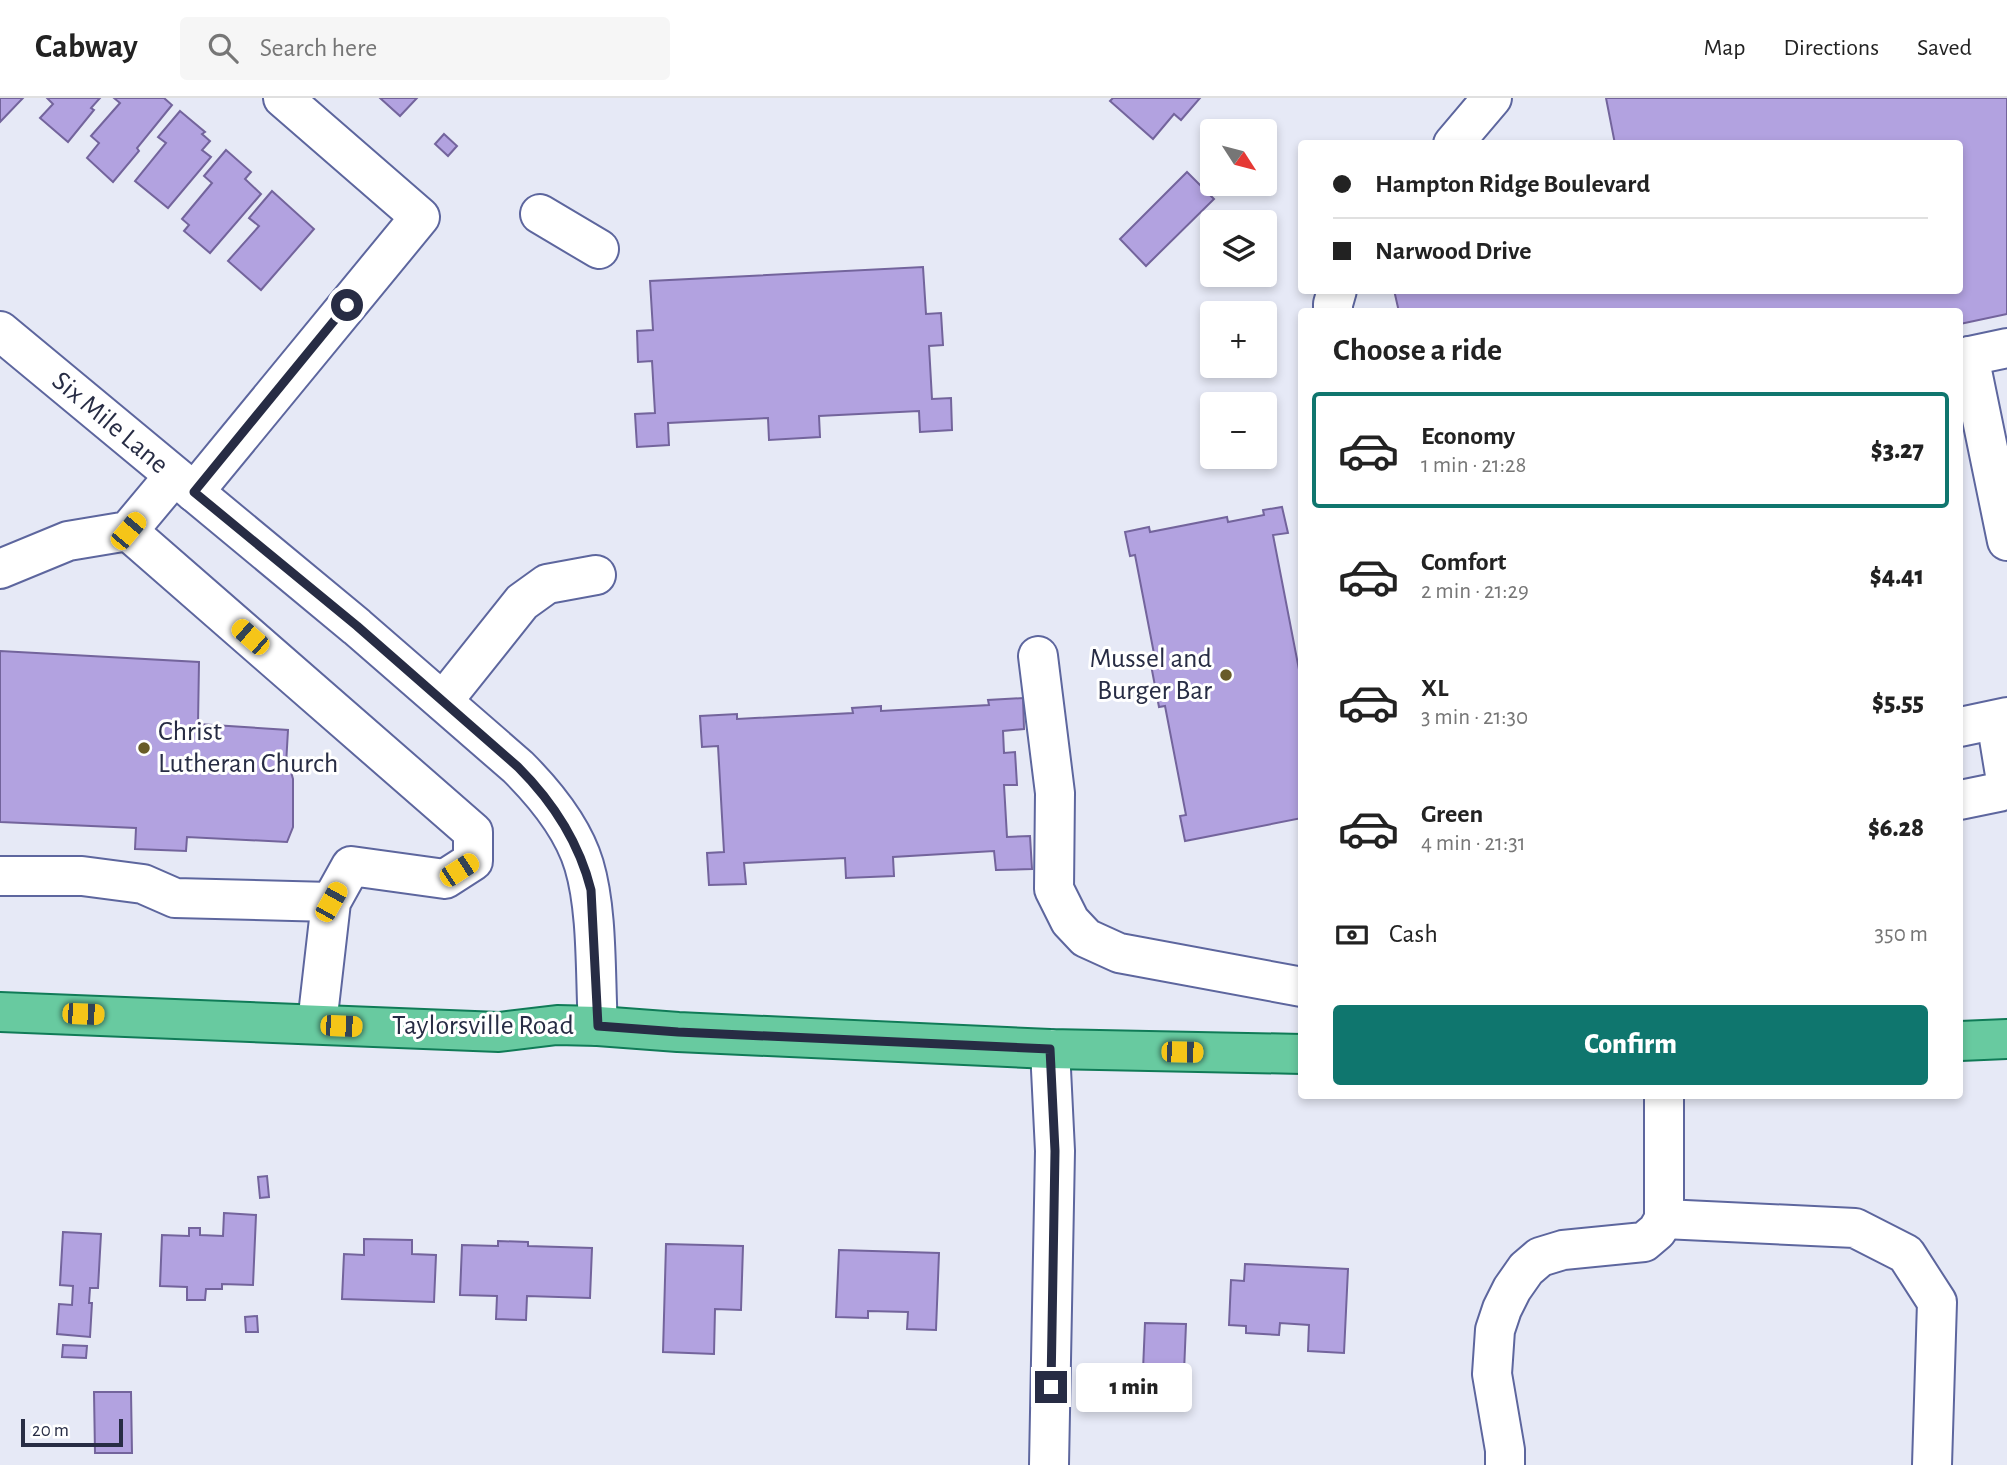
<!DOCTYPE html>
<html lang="en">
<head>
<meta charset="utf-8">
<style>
  :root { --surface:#fff; --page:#f6f6f6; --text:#222; --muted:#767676; --line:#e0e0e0; --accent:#0f766e }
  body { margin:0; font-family:"Alegreya Sans",sans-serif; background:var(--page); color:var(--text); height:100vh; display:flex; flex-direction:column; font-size:26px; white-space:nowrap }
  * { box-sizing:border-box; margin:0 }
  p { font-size:23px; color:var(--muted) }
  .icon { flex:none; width:38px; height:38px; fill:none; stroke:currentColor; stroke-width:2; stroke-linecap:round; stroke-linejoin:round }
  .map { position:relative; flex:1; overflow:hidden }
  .panel { position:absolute; left:1298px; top:210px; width:665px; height:791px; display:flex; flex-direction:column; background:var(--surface); border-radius:7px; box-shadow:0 4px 10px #0003 }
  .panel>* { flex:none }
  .banner { position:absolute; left:1298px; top:42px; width:665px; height:154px; border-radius:7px; box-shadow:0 4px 10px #0003; display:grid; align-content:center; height:154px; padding:0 35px; background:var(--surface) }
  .needle { width:46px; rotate:126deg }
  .buttons { position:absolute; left:1200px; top:21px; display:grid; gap:14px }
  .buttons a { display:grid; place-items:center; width:77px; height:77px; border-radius:7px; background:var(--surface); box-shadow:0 4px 10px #0003; font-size:35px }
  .scale { position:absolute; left:21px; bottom:18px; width:102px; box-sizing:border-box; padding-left:7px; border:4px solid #272c44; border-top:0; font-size:19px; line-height:24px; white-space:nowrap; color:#272c44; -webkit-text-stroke:5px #fff; paint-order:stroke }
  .end { position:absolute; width:32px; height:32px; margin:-16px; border:9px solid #272c44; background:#fff; box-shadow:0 0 0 4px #fff }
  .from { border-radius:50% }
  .bubble { position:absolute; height:49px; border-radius:7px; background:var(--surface); box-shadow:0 4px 10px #0003; font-size:23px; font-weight:800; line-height:49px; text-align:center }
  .car { position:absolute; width:21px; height:42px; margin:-21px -10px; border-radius:9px; box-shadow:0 0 5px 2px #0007; background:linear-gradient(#f5c518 24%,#345 0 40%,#f5c518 0 76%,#345 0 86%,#f5c518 0) }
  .banner b { display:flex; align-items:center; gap:24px; height:66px; font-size:26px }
  .banner b+b { border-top:2px solid var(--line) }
  .banner i { width:18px; height:18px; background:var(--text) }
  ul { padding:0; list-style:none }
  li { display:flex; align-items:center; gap:21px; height:116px; margin:0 14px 10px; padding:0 21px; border:4px solid transparent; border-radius:7px }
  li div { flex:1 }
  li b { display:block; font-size:26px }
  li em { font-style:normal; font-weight:800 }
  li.active { border-color:var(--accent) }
  li>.icon { width:63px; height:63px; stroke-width:1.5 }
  h2 { padding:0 35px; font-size:32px; line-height:84px }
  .pay { display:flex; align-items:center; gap:18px; height:77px; padding:0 35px; font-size:26px }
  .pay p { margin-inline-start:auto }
  .button { display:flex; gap:14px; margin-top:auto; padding:14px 35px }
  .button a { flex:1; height:80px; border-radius:7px; background:var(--accent); color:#fff; font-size:28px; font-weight:800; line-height:80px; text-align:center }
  header { display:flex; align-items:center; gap:42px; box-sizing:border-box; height:98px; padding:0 35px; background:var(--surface); border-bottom:2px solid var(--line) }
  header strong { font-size:33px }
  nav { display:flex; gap:38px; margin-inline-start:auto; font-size:24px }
  .search { width:490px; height:63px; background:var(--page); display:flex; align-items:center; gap:18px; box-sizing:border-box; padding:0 24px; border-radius:7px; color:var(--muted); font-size:26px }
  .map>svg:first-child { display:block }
  .building { fill:#b2a2e0; stroke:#73649c; stroke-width:2 }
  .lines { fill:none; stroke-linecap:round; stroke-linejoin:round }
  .minor-casing { stroke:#5d669e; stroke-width:42 }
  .major-casing { stroke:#107b57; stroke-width:42 }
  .minor { stroke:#fff; stroke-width:38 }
  .major { stroke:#68caa0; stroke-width:38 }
  .route { stroke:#272c44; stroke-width:9 }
  .poi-dot { fill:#685b28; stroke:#fff; stroke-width:2.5 }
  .labels { text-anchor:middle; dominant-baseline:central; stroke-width:6; stroke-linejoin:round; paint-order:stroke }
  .street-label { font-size:28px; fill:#272c44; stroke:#fff }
  .poi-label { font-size:28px; fill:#272c44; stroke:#fff; text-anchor:end }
</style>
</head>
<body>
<header>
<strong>Cabway</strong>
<div class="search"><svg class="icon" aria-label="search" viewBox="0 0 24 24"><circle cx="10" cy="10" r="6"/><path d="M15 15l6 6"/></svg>Search here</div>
<nav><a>Map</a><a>Directions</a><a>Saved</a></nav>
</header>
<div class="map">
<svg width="2007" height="1367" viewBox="0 0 2007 1367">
  <rect width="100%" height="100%" fill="#e6e9f6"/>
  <g class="building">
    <path d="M0 0H23L0 24Z"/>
    <path d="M47 0H100L91 10 94 12 68 44 40 20 53 6Z"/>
    <path d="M114 0H164L172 7 137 50 139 53 113 84 87 60 99 45 91 38 120 5Z"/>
    <path d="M380 0H417L400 18Z"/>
    <path d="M1113 0H1200L1181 22 1174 16 1153 41 1110 3Z"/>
    <path d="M1606 0H2007V216L1960 226V214H1399L1394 192H1960V46H1615Z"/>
    <path d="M180 13 205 34 202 36 210 43 202 52 211 59 168 110 135 83 166 45 158 39Z"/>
    <path d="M444 36 457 48 448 58 435 46Z"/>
    <path d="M226 52 251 74 245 81 261 96 210 155 184 133 189 127 182 121 212 85 204 78Z"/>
    <path d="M1187 74 1214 101 1146 168 1120 141Z"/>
    <path d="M272 93 314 131 261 192 228 163 259 128 249 120Z"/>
    <path d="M923 169 926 216 941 215 943 247 929 248 932 301 951 300 952 332 920 334 919 313 819 318 820 339 769 342 768 320 668 325 669 347 637 349 635 316 655 315 652 263 638 264 637 233 653 232 650 183Z"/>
    <path d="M1282 409 1288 435 1273 437 1302 587V720L1185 743 1180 718 1186 717 1165 608 1159 609 1151 567 1156 566 1135 457 1130 458 1125 434 1149 429 1150 434 1227 419 1228 424 1264 417 1263 412Z"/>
    <path d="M0 553 199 564 198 626 288 632 286 667H289L293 681V729L287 744 187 739 186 753 135 751 136 730 0 724Z"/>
    <path d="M1023 600 1024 631 1003 633 1004 655 1015 654 1017 687H1004L1007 739 1030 738 1032 771 996 772 994 753 893 759 894 778 846 780 845 760 744 765 746 786 709 787 707 755 724 754 718 648 702 649 700 618 737 616V621L853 615 852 610 881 608V613L989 607 988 602Z"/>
    <path d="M267 1078 269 1099 260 1100 258 1079Z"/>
    <path d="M224 1115 256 1117 253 1187 222 1186V1191H206L205 1202H187V1189L160 1188 162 1137 189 1138V1130H200V1137L223 1138Z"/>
    <path d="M63 1134 101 1136 98 1190H90L89 1205H92L90 1239 57 1236 59 1206 72 1207 73 1188 60 1187Z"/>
    <path d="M364 1141 412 1142V1156L436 1157 434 1204 342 1201 344 1156 364 1157Z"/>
    <path d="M498 1143 528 1144V1148L592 1150 590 1200 527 1198 526 1222 496 1221 497 1198 460 1197 462 1147 498 1148Z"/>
    <path d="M666 1146 743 1148 741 1212 715 1211 714 1256 663 1254Z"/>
    <path d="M839 1152 939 1155 936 1232 907 1231 908 1214 868 1213V1220L836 1219Z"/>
    <path d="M1245 1166 1348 1171 1344 1255 1308 1253 1309 1227 1280 1225 1279 1237 1246 1235V1228L1229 1227 1231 1182 1244 1183Z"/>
    <path d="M257 1218 258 1234H246L245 1219Z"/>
    <path d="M1145 1225 1186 1226 1184 1274 1143 1272Z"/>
    <path d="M63 1247 87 1248 86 1260 62 1259Z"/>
    <path d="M94 1294H131L132 1355H95Z"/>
  </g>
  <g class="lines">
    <g class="minor-casing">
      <g id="minor">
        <path d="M1453 46 1492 0"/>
        <path d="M540 116 599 151"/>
        <path d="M1333 214V206L1337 192"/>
        <path d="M0 233 357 529 518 669C545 696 573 730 584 767 598 814 595 878 598 928"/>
        <path d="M1969 258 2007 443"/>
        <path d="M1960 260 2007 250"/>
        <path d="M194 394 420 119 283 0"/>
        <path d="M128 433 473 734V763L445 781 351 768 331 804 317 926"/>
        <path d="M0 471 68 443 128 433 174 378"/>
        <path d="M1038 558 1055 695 1054 791 1070 823 1086 840 1119 855 1302 889"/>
        <path d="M443 603 522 504 547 486 596 477"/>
        <path d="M1960 629 2007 619"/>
        <path d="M1960 702 1999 694 2006 683 1996 622"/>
        <path d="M0 778H82L143 786 175 800 331 804"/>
        <path d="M1664 1121 1855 1130 1906 1156 1937 1204 1932 1367"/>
        <path d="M1049 1367 1055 1053 1050 951"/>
        <path d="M1505 1367V1352L1492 1276 1495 1232 1502 1211 1512 1191 1526 1171 1540 1159 1563 1152 1644 1144 1657 1133 1664 1121V998"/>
      </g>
    </g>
    <g class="major-casing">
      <g id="major">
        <path d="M0 914 499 934 557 927 598 928 678 934 1050 951 1302 956"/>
        <path d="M1960 943 2007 941"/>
      </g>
    </g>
    <use href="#minor" class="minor"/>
    <use href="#major" class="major"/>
  </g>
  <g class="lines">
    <path class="route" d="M347 207 194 394 357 528 518 669C553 704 579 744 591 792L598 928 678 934 1050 951 1055 1053 1051 1289"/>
  </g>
  <g class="poi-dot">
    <circle cx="1226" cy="577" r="7"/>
    <circle cx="144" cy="650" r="7"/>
  </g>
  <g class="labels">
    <g class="street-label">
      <text transform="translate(110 325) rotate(40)">Six Mile Lane</text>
      <text x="483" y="928">Taylorsville Road</text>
    </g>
    <g class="poi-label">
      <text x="1212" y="561">Mussel and<tspan x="1212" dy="32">Burger Bar</tspan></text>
      <text x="158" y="634" text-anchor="start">Christ<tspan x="158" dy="32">Lutheran Church</tspan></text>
    </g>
  </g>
</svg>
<div class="buttons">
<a><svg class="needle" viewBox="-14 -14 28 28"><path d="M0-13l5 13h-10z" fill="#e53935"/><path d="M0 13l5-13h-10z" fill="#767676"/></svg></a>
<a><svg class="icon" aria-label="layers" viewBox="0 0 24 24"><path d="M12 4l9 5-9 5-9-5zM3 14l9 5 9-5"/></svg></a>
<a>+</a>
<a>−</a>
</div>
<div class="scale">20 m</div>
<i class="end from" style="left:347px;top:207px"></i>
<i class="end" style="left:1051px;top:1289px"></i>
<div class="bubble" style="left:1076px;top:1265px;width:116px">1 min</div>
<i class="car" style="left:128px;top:433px;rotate:40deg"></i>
<i class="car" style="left:250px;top:539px;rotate:311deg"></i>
<i class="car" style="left:459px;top:772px;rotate:57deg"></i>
<i class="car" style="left:331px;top:804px;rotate:29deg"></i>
<i class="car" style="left:83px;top:916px;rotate:92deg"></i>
<i class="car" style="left:341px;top:928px;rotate:92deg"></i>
<i class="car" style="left:1182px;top:954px;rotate:91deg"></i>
<div class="banner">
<b><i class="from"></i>Hampton Ridge Boulevard</b>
<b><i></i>Narwood Drive</b>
</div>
<section class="panel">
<h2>Choose a ride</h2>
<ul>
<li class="active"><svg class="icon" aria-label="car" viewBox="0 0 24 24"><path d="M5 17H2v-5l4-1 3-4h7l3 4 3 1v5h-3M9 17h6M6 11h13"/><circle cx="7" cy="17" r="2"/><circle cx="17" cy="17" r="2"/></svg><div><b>Economy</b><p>1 min · 21:28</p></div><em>$3.27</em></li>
<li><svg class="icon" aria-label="car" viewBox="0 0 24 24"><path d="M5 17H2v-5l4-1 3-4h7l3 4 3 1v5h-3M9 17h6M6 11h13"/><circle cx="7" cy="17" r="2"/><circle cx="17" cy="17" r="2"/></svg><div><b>Comfort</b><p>2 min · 21:29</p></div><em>$4.41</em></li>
<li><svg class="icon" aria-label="car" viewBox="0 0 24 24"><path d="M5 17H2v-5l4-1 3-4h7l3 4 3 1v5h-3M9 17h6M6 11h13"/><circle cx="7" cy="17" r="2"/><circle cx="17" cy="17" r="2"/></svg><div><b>XL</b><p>3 min · 21:30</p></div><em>$5.55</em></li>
<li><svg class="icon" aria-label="car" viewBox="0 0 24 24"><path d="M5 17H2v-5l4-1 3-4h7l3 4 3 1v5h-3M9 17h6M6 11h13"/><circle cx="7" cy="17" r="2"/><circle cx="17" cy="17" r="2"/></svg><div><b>Green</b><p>4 min · 21:31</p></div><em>$6.28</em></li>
</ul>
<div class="pay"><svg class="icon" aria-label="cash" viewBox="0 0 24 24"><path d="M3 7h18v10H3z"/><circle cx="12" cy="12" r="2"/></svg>Cash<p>350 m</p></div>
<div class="button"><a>Confirm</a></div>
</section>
</div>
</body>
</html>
